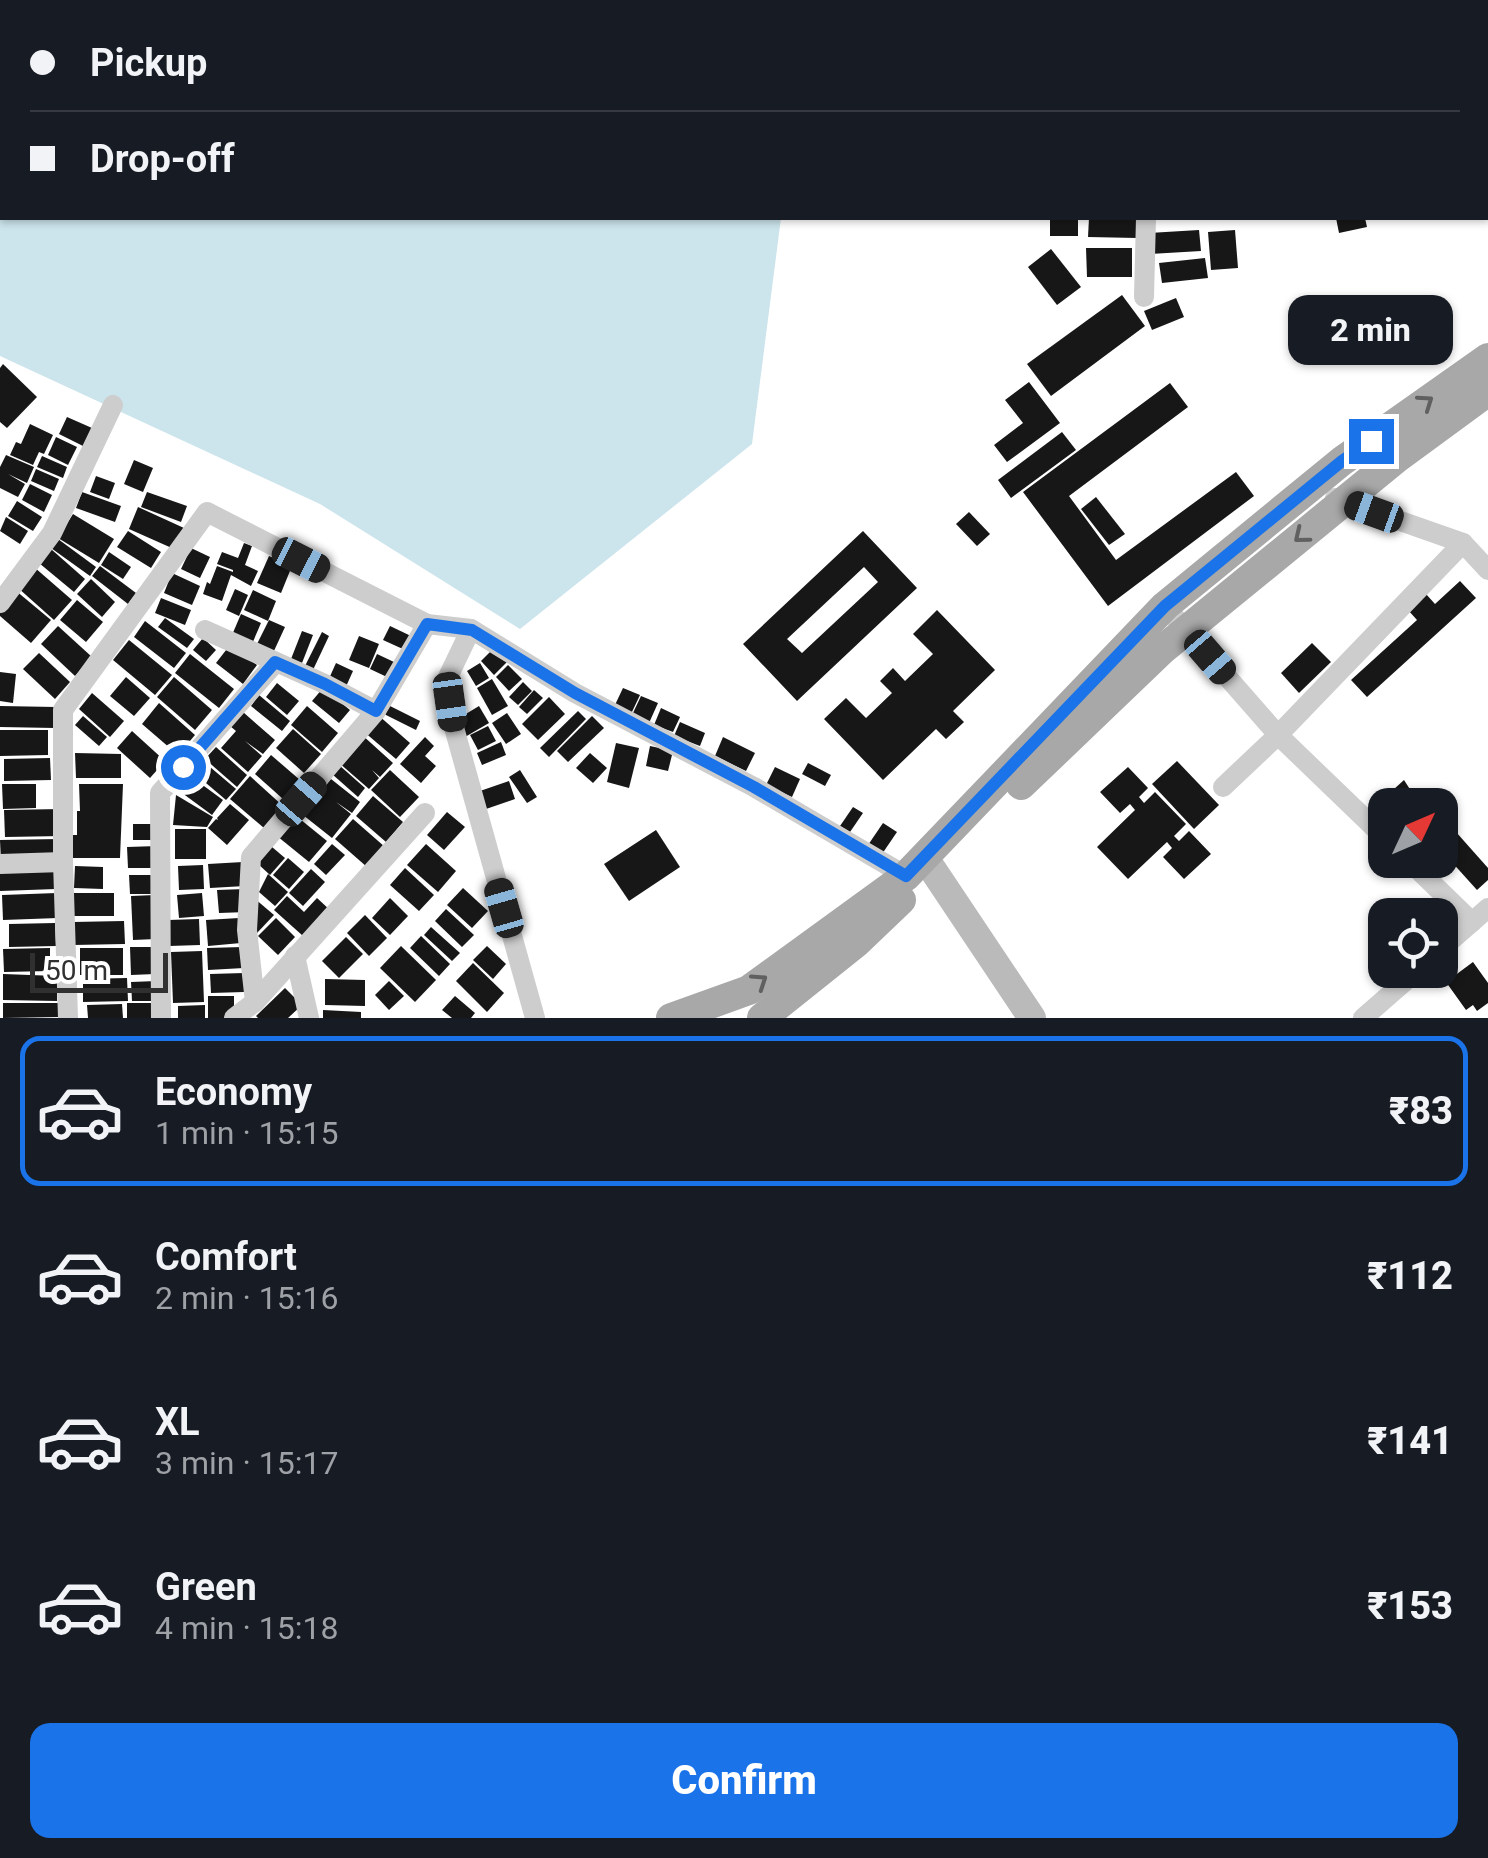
<!DOCTYPE html>
<html lang="en">
<head>
<meta charset="utf-8">
<style>
  :root { --surface:#171b24; --page:#20242c; --text:#f1f3f6; --muted:#9ea1a6; --line:#363941; --accent:#1a73e8 }
  body { margin:0; font-family:Roboto,sans-serif; background:var(--page); color:var(--text); height:100vh; display:flex; flex-direction:column; font-size:38px; white-space:nowrap }
  * { box-sizing:border-box; margin:0 }
  p { font-size:32px; color:var(--muted) }
  .icon { flex:none; width:55px; height:55px; fill:none; stroke:currentColor; stroke-width:2; stroke-linecap:round; stroke-linejoin:round }
  .map { position:relative; height:1018px; overflow:hidden }
  .side { display:flex; flex-direction:column; background:var(--surface); flex:1 }
  .side>* { flex:none }
  .guide { position:absolute; left:0px; top:0px; width:1490px; height:220px; box-shadow:0 2px 8px #0004; display:grid; align-content:center; height:220px; padding:0 30px; background:var(--surface) }
  .needle { width:65px; rotate:46deg }
  .controls { position:absolute; left:1368px; top:788px; display:grid; gap:20px }
  .controls a { display:grid; place-items:center; width:90px; height:90px; border-radius:20px; background:var(--surface); box-shadow:0 2px 8px #0004; font-size:50px }
  .scale { position:absolute; left:30px; bottom:25px; width:138px; box-sizing:border-box; padding-left:10px; border:5px solid #303030; border-top:0; font-size:28px; line-height:35px; white-space:nowrap; color:#303030; -webkit-text-stroke:8px #fff; paint-order:stroke }
  .end { position:absolute; width:45px; height:45px; margin:-22px; border:12px solid #1a73e8; background:#fff; box-shadow:0 0 0 5px #fff }
  .from { border-radius:50% }
  .bubble { position:absolute; height:70px; border-radius:20px; background:var(--surface); box-shadow:0 2px 8px #0004; font-size:32px; font-weight:800; line-height:70px; text-align:center }
  .car { position:absolute; width:30px; height:60px; margin:-30px -15px; border-radius:12px; box-shadow:0 0 8px 2px #0007; background:linear-gradient(#222 24%,#8ab4d8 0 40%,#222 0 76%,#8ab4d8 0 86%,#222 0) }
  .guide b { display:flex; align-items:center; gap:35px; height:95px; font-size:38px }
  .guide b+b { border-top:2px solid var(--line) }
  .guide i { width:25px; height:25px; background:var(--text) }
  ul { padding:18px 0 0; list-style:none }
  li { display:flex; align-items:center; gap:30px; height:150px; margin:0 20px 15px; padding:0 10px; border:5px solid transparent; border-radius:20px }
  li div { flex:1 }
  li b { display:block; font-size:38px }
  li em { font-style:normal; font-weight:800 }
  li.current { border-color:var(--accent) }
  li>.icon { width:90px; height:90px; stroke-width:1.5 }
  .button { display:flex; gap:20px; margin-top:auto; padding:20px 30px }
  .button a { flex:1; height:115px; border-radius:20px; background:var(--accent); color:#fff; font-size:40px; font-weight:800; line-height:115px; text-align:center }
  .map>svg:first-child { display:block }
  .water { fill:#cce4ec }
  .building { fill:#171717; fill-rule:evenodd }
  .lines { fill:none; stroke-linecap:round; stroke-linejoin:round }
  .street { stroke:#cdcdcd; stroke-width:20 }
  .secondary { stroke:#bababa; stroke-width:28 }
  .primary { stroke:#a8a8a8; stroke-width:30 }
  .oneway { stroke:#606060 }
  .route { stroke:#1a73e8; stroke-width:12 }
</style>
</head>
<body>
<div class="map">
<svg width="1488" height="1018" viewBox="0 0 1488 1018">
  <rect width="100%" height="100%" fill="#fff"/>
  <path class="water" d="M0 0H808V2H2V218H781L752 444 520 629 320 504 0 356Z"/>
  <g class="building">
    <rect x="1050" y="218" width="28" height="18"/>
    <path d="M1089 218H1137V238L1088 237Z"/>
    <path d="M1336 218H1365L1367 227 1339 233Z"/>
    <path d="M1199 230 1201 251 1150 254 1149 233Z"/>
    <path d="M1235 230 1238 268 1211 270 1208 232Z"/>
    <path d="M1086 248H1132V277H1087Z"/>
    <path d="M1051 249 1081 287 1057 305 1028 267Z"/>
    <path d="M1205 258 1208 278 1162 283 1159 263Z"/>
    <path d="M1122 295 1145 326 1051 396 1027 364Z"/>
    <path d="M1176 298 1184 317 1152 330 1144 311Z"/>
    <path d="M3 364 37 397 7 428 0 422V368Z"/>
    <path d="M1029 382 1060 423 1007 462 994 445 1023 423 1005 400Z"/>
    <path d="M1170 383 1188 407 1069 496 1116 560 1236 472 1254 496 1108 606 1023 492Z"/>
    <path d="M67 417 92 428 83 446 59 434Z"/>
    <path d="M30 424 53 435 44 454 39 452 33 465 10 455 16 442 21 444Z"/>
    <path d="M1062 432 1076 450 1011 498 998 480Z"/>
    <path d="M56 437 77 447 68 465 48 455Z"/>
    <path d="M6 455 34 467 27 483 8 474 25 484 18 497 0 488V467Z"/>
    <path d="M42 456 67 467 63 478 37 467Z"/>
    <path d="M134 460 153 468 143 492 124 484Z"/>
    <path d="M36 469 59 479 54 491 31 481Z"/>
    <path d="M96 476 115 483 109 499 90 492Z"/>
    <path d="M30 484 52 495 44 512 22 500Z"/>
    <path d="M82 492 121 506 115 522 76 508Z"/>
    <path d="M147 492 187 506 181 522 141 507Z"/>
    <path d="M1096 497 1125 534 1109 545 1081 509Z"/>
    <path d="M17 501 42 517 33 531 8 516Z"/>
    <path d="M138 507 184 528 174 549 129 529Z"/>
    <path d="M969 512 990 534 977 546 956 524Z"/>
    <path d="M73 514 114 539 99 563 58 538Z"/>
    <path d="M6 517 28 531 20 544 0 531Z"/>
    <path d="M128 531 161 552 151 568 117 547Z"/>
    <path d="M863 531 917 588 797 701 743 644ZM864 567 878 582 802 653 787 639Z"/>
    <path d="M58 539 96 567 90 576 51 548Z"/>
    <path d="M244 543 252 546 245 565 258 571 251 586 231 575 222 601 203 594 207 582 210 584 217 566 233 572V570L217 564 222 552 238 558Z"/>
    <path d="M191 548 210 557 200 578 181 569Z"/>
    <path d="M51 549 85 579 74 592 39 563Z"/>
    <path d="M109 552 131 567 123 579 101 565Z"/>
    <path d="M269 556 292 566 281 593 257 583Z"/>
    <path d="M100 566 136 593 128 604 92 576Z"/>
    <path d="M34 567 72 600 54 620 17 587Z"/>
    <path d="M172 573 200 586 192 605 164 593Z"/>
    <path d="M91 579 115 602 102 617 77 594Z"/>
    <path d="M1460 581 1476 598 1367 697 1351 680 1417 620 1408 610 1426 594 1435 604Z"/>
    <path d="M235 589 248 595 239 616 226 610Z"/>
    <path d="M15 590 51 620 31 643 0 616V607Z"/>
    <path d="M253 590 276 601 268 621 244 610Z"/>
    <path d="M161 598 191 610 185 625 155 613Z"/>
    <path d="M77 600 103 622 86 642 60 620Z"/>
    <path d="M937 610 995 670 953 711 964 722 946 739 936 729 883 780 824 719 846 698 866 718 892 693 880 681 893 668 905 681 933 654 913 634Z"/>
    <path d="M241 614 261 623 249 651 229 642Z"/>
    <path d="M165 618 194 639 187 648 158 627Z"/>
    <path d="M269 620 285 627 273 653 256 646Z"/>
    <path d="M145 621 186 653 174 668 134 637Z"/>
    <path d="M58 626 92 657 75 676 41 644Z"/>
    <path d="M390 626 411 636 405 650 383 640Z"/>
    <path d="M302 631 313 635 302 663 291 659Z"/>
    <path d="M322 632 329 636 312 672 304 668Z"/>
    <path d="M359 636 379 644 369 668 349 660Z"/>
    <path d="M203 638 216 650 206 661 193 650Z"/>
    <path d="M129 640 172 675 155 695 113 660Z"/>
    <path d="M1312 643 1331 662 1299 693 1281 673Z"/>
    <path d="M230 645 257 665 243 684 216 663Z"/>
    <path d="M494 648 507 662 494 675 481 661Z"/>
    <path d="M39 653 70 682 55 699 23 669Z"/>
    <path d="M190 654 234 689 219 708 175 673Z"/>
    <path d="M377 654 394 662 387 677 370 669Z"/>
    <path d="M336 663 353 671 344 691 327 683Z"/>
    <path d="M480 663 489 678 476 686 467 671Z"/>
    <path d="M508 665 522 679 509 691 496 677Z"/>
    <path d="M0 672 16 674 13 703 0 701Z"/>
    <path d="M126 677 150 698 134 716 110 696Z"/>
    <path d="M174 677 212 710 195 730 157 697Z"/>
    <path d="M492 679 508 706 492 715 477 688Z"/>
    <path d="M523 682 532 691 518 705 509 697Z"/>
    <path d="M277 683 299 701 287 715 266 697Z"/>
    <path d="M323 688 350 710 339 723 312 701Z"/>
    <path d="M623 688 640 695 631 714 614 707Z"/>
    <path d="M534 690 543 698 527 714 519 707Z"/>
    <path d="M92 693 124 721 110 737 79 709Z"/>
    <path d="M259 695 290 721 282 731 251 706Z"/>
    <path d="M641 696 658 703 649 723 632 715Z"/>
    <path d="M549 697 565 714 538 740 522 724Z"/>
    <path d="M159 703 195 735 178 755 142 724Z"/>
    <path d="M388 705 420 721 416 730 384 714Z"/>
    <path d="M0 706 56 707 55 728 0 727Z"/>
    <path d="M307 706 338 733 322 752 291 725Z"/>
    <path d="M479 706 489 723 465 737 456 720Z"/>
    <path d="M661 708 680 717 673 732 654 725Z"/>
    <path d="M578 711 586 719 549 757 540 748Z"/>
    <path d="M243 712 275 740 263 754 245 741 262 756 248 772 221 748 236 731 230 726Z"/>
    <path d="M507 713 521 734 506 744 492 723Z"/>
    <path d="M378 715 410 743 396 759 363 731Z"/>
    <path d="M83 716 107 737 99 746 75 725Z"/>
    <path d="M592 716 604 728 568 762 557 751Z"/>
    <path d="M680 722 705 733 700 746 674 736Z"/>
    <path d="M488 726 496 741 478 750 470 735Z"/>
    <path d="M293 729 321 754 304 773 276 748Z"/>
    <path d="M0 730H48V755L0 756Z"/>
    <path d="M132 731 165 761 150 778 117 748Z"/>
    <path d="M361 734 393 763 380 777 372 770 379 778 369 789 338 762Z"/>
    <path d="M425 737 434 746 425 756 436 766 421 783 400 764Z"/>
    <path d="M723 737 755 753 746 771 715 756Z"/>
    <path d="M501 742 506 755 482 765 477 753Z"/>
    <path d="M616 743 639 748 629 788 607 782Z"/>
    <path d="M650 746 673 751 668 771 646 766Z"/>
    <path d="M216 747 247 775 237 787 205 759Z"/>
    <path d="M75 753 121 754V778H76Z"/>
    <path d="M590 753 607 768 593 783 576 768Z"/>
    <path d="M271 755 300 780 283 799 255 774Z"/>
    <path d="M50 758 51 780 4 781V759Z"/>
    <path d="M203 761 236 789 226 800 193 772Z"/>
    <path d="M1177 761 1219 805 1194 829 1152 784Z"/>
    <path d="M808 763 831 775 825 786 802 774Z"/>
    <path d="M339 765 365 788 358 797 332 774Z"/>
    <path d="M775 767 800 779 792 797 766 785Z"/>
    <path d="M1128 767 1148 788 1139 797 1144 803 1155 792 1186 824 1174 836 1179 841 1189 831 1211 854 1184 879 1163 857 1172 848 1167 842 1128 879 1097 847 1135 810 1130 804 1120 813 1100 792Z"/>
    <path d="M390 770 419 797 400 817 371 790Z"/>
    <path d="M520 770 537 797 527 803 509 777Z"/>
    <path d="M189 775 223 800 212 815 178 790Z"/>
    <path d="M250 776 283 806 264 828 230 799Z"/>
    <path d="M331 779 360 802 352 813 336 802 351 814 332 838 303 815Z"/>
    <path d="M1404 780 1413 794 1418 789 1432 805H1401L1406 800 1402 795 1399 797 1393 790Z"/>
    <path d="M509 781 515 799 486 809 480 791Z"/>
    <path d="M2 784H36V808L3 809Z"/>
    <path d="M79 784H123L120 858H73V835H77V811H80Z"/>
    <path d="M176 795 213 817 207 827 173 825Z"/>
    <path d="M373 796 403 822 386 842 356 816Z"/>
    <path d="M230 804 249 820 227 845 208 828 216 819 218 820 217 818Z"/>
    <path d="M853 807 863 813 850 832 840 826Z"/>
    <path d="M62 809 63 836 5 837 4 810Z"/>
    <path d="M447 812 465 827 444 850 427 835Z"/>
    <path d="M1440 814 1488 868V880L1477 890 1440 849Z"/>
    <path d="M295 815 327 841 309 862 277 836Z"/>
    <path d="M353 819 385 847 367 867 335 839Z"/>
    <path d="M883 823 897 832 882 854 868 845Z"/>
    <path d="M133 824H157L158 840H133Z"/>
    <rect x="175" y="829" width="31" height="30"/>
    <path d="M656 830 680 867 629 901 604 864Z"/>
    <path d="M59 839V861L1 862 0 840Z"/>
    <path d="M332 844 345 855 326 875 314 864Z"/>
    <path d="M426 844 456 871 438 892 407 865Z"/>
    <path d="M158 846 159 868H128L127 847Z"/>
    <path d="M272 847 285 858 270 875 257 863Z"/>
    <path d="M288 858 304 872 289 889 273 875Z"/>
    <path d="M243 862 245 886 210 888 208 864Z"/>
    <path d="M54 864 56 889 0 891V866Z"/>
    <path d="M203 865 204 889 179 890 178 866Z"/>
    <path d="M75 866 103 867V889L74 888Z"/>
    <path d="M405 868 434 895 419 911 390 885Z"/>
    <path d="M311 869 325 882 303 906 289 893Z"/>
    <path d="M268 874 288 892 275 906 259 892Z"/>
    <path d="M129 875H153L154 894H130Z"/>
    <path d="M463 888 488 911 472 928 447 905Z"/>
    <path d="M245 889 247 912 219 913 217 890Z"/>
    <path d="M57 893 58 918 3 920 2 895Z"/>
    <rect x="73" y="893" width="41" height="23"/>
    <path d="M202 893 204 916 179 918 177 895Z"/>
    <path d="M155 895 156 939 133 940 131 896Z"/>
    <path d="M287 896 304 912 317 898 331 911 303 936 274 910Z"/>
    <path d="M254 898 274 915 257 933Z"/>
    <path d="M390 898 408 916 390 935 372 918Z"/>
    <path d="M446 909 474 935 462 947 435 921Z"/>
    <path d="M365 915 387 938 369 956 347 933Z"/>
    <path d="M239 918 241 943 208 946 206 920Z"/>
    <path d="M276 918 295 937 278 955 258 936Z"/>
    <path d="M199 919 200 945 169 946 168 920Z"/>
    <path d="M124 921 125 944 73 945V922Z"/>
    <path d="M55 923 56 946 9 947V924Z"/>
    <path d="M431 927 460 953 452 961 424 935Z"/>
    <path d="M421 936 450 964 439 976 410 948Z"/>
    <path d="M346 937 363 954 339 978 322 961Z"/>
    <path d="M401 946 436 980 415 1002 380 968Z"/>
    <path d="M487 946 506 964 493 979 473 960Z"/>
    <path d="M130 947H154L155 974 131 975Z"/>
    <path d="M243 947 244 968 208 970 207 948Z"/>
    <path d="M50 948V971L4 972 3 949Z"/>
    <rect x="80" y="948" width="43" height="27"/>
    <path d="M202 951 204 1002 173 1003 171 952Z"/>
    <path d="M1473 962 1488 983V1003L1477 1011 1473 1005 1466 1010 1446 982Z"/>
    <path d="M473 963 504 993 487 1012 456 981Z"/>
    <path d="M244 973V992L211 993 210 974Z"/>
    <path d="M3 974 57 976V1001L3 1000Z"/>
    <path d="M127 978 128 1001 83 1002V979Z"/>
    <path d="M325 979 365 980V1006L325 1005Z"/>
    <path d="M157 981 158 1001H132L131 982Z"/>
    <path d="M389 981 404 996 389 1010 375 995Z"/>
    <path d="M285 988 302 1005 288 1018H258L256 1016Z"/>
    <path d="M208 996H234V1007L226 1018H208Z"/>
    <path d="M455 996 475 1013 471 1018H452L442 1010Z"/>
    <path d="M3 1003H60V1017L3 1018Z"/>
    <rect x="127" y="1003" width="32" height="15"/>
    <path d="M122 1004 123 1018H88L87 1005Z"/>
    <path d="M205 1005V1018H178V1006Z"/>
    <path d="M323 1010 361 1012V1018H323Z"/>
  </g>
  <g class="lines">
    <g class="street">
      <path d="M1443 0 1444 2"/>
      <path d="M1488 79V80"/>
      <path d="M1144 297 1146 218"/>
      <path d="M1335 498 1463 543 1488 570"/>
      <path d="M0 603 52 533 113 405"/>
      <path d="M1165 606 1278 735 1385 838"/>
      <path d="M471 629 447 679 453 724 535 1018"/>
      <path d="M205 630 325 684 376 711"/>
      <path d="M1223 787 1278 735 1463 543"/>
      <path d="M1408 860 1472 922"/>
      <path d="M0 864 63 862"/>
      <path d="M1440 950 1488 908"/>
      <path d="M295 956 309 1018"/>
      <path d="M255 1002 247 930 251 857 376 711 427 624"/>
      <path d="M68 1018 63 862V710L207 512 427 624 471 629 575 693 754 787 906 876"/>
      <path d="M161 1018 160 793 275 663"/>
      <path d="M234 1018 255 1002 425 813"/>
      <path d="M1363 1018 1418 970"/>
    </g>
    <path class="secondary" d="M925 858 1032 1018"/>
    <g class="primary">
      <path d="M1021 785 1162 650 1397 458 1488 391"/>
      <path d="M671 1018 749 990 906 876 1165 606 1342 461 1488 358"/>
      <path d="M762 1018 857 942 901 900"/>
    </g>
  </g>
  <defs><path id="oneway-chevron" d="M-2-3.5L2.5 0L-2 3.5" fill="none" stroke-width="1.6" stroke-linecap="round" stroke-linejoin="round" transform="scale(2.5)"/></defs>
  <g class="oneway">
    <use href="#oneway-chevron" transform="translate(1426 402) rotate(-35)"/>
    <use href="#oneway-chevron" transform="translate(1301 536) rotate(141)"/>
    <use href="#oneway-chevron" transform="translate(760 981) rotate(-34)"/>
  </g>
  <g class="lines">
    <path class="route" d="M183 767 275 662 325 684 376 711 427 624 472 630 575 693 754 787 906 876 1165 606 1342 461 1371 441"/>
  </g>
</svg>
<div class="controls">
<a><svg class="needle" viewBox="-14 -14 28 28"><path d="M0-13l5 13h-10z" fill="#e53935"/><path d="M0 13l5-13h-10z" fill="#9ea1a6"/></svg></a>
<a><svg class="icon" aria-label="locate" viewBox="0 0 24 24"><circle cx="12" cy="12" r="6"/><path d="M12 2v4M12 18v4M2 12h4M18 12h4"/></svg></a>
</div>
<div class="scale">50 m</div>
<i class="end from" style="left:183px;top:767px"></i>
<i class="end" style="left:1371px;top:441px"></i>
<div class="bubble" style="left:1288px;top:295px;width:165px">2 min</div>
<i class="car" style="left:1374px;top:512px;rotate:290deg"></i>
<i class="car" style="left:301px;top:560px;rotate:117deg"></i>
<i class="car" style="left:1210px;top:657px;rotate:139deg"></i>
<i class="car" style="left:450px;top:702px;rotate:172deg"></i>
<i class="car" style="left:301px;top:799px;rotate:41deg"></i>
<i class="car" style="left:504px;top:908px;rotate:344deg"></i>
<div class="guide">
<b><i class="from"></i>Pickup</b>
<b><i></i>Drop-off</b>
</div>
</div>
<section class="side">
<ul>
<li class="current"><svg class="icon" aria-label="car" viewBox="0 0 24 24"><path d="M5 17H2v-5l4-1 3-4h7l3 4 3 1v5h-3M9 17h6M6 11h13"/><circle cx="7" cy="17" r="2"/><circle cx="17" cy="17" r="2"/></svg><div><b>Economy</b><p>1 min · 15:15</p></div><em>₹83</em></li>
<li><svg class="icon" aria-label="car" viewBox="0 0 24 24"><path d="M5 17H2v-5l4-1 3-4h7l3 4 3 1v5h-3M9 17h6M6 11h13"/><circle cx="7" cy="17" r="2"/><circle cx="17" cy="17" r="2"/></svg><div><b>Comfort</b><p>2 min · 15:16</p></div><em>₹112</em></li>
<li><svg class="icon" aria-label="car" viewBox="0 0 24 24"><path d="M5 17H2v-5l4-1 3-4h7l3 4 3 1v5h-3M9 17h6M6 11h13"/><circle cx="7" cy="17" r="2"/><circle cx="17" cy="17" r="2"/></svg><div><b>XL</b><p>3 min · 15:17</p></div><em>₹141</em></li>
<li><svg class="icon" aria-label="car" viewBox="0 0 24 24"><path d="M5 17H2v-5l4-1 3-4h7l3 4 3 1v5h-3M9 17h6M6 11h13"/><circle cx="7" cy="17" r="2"/><circle cx="17" cy="17" r="2"/></svg><div><b>Green</b><p>4 min · 15:18</p></div><em>₹153</em></li>
</ul>
<div class="button"><a>Confirm</a></div>
</section>
</body>
</html>
